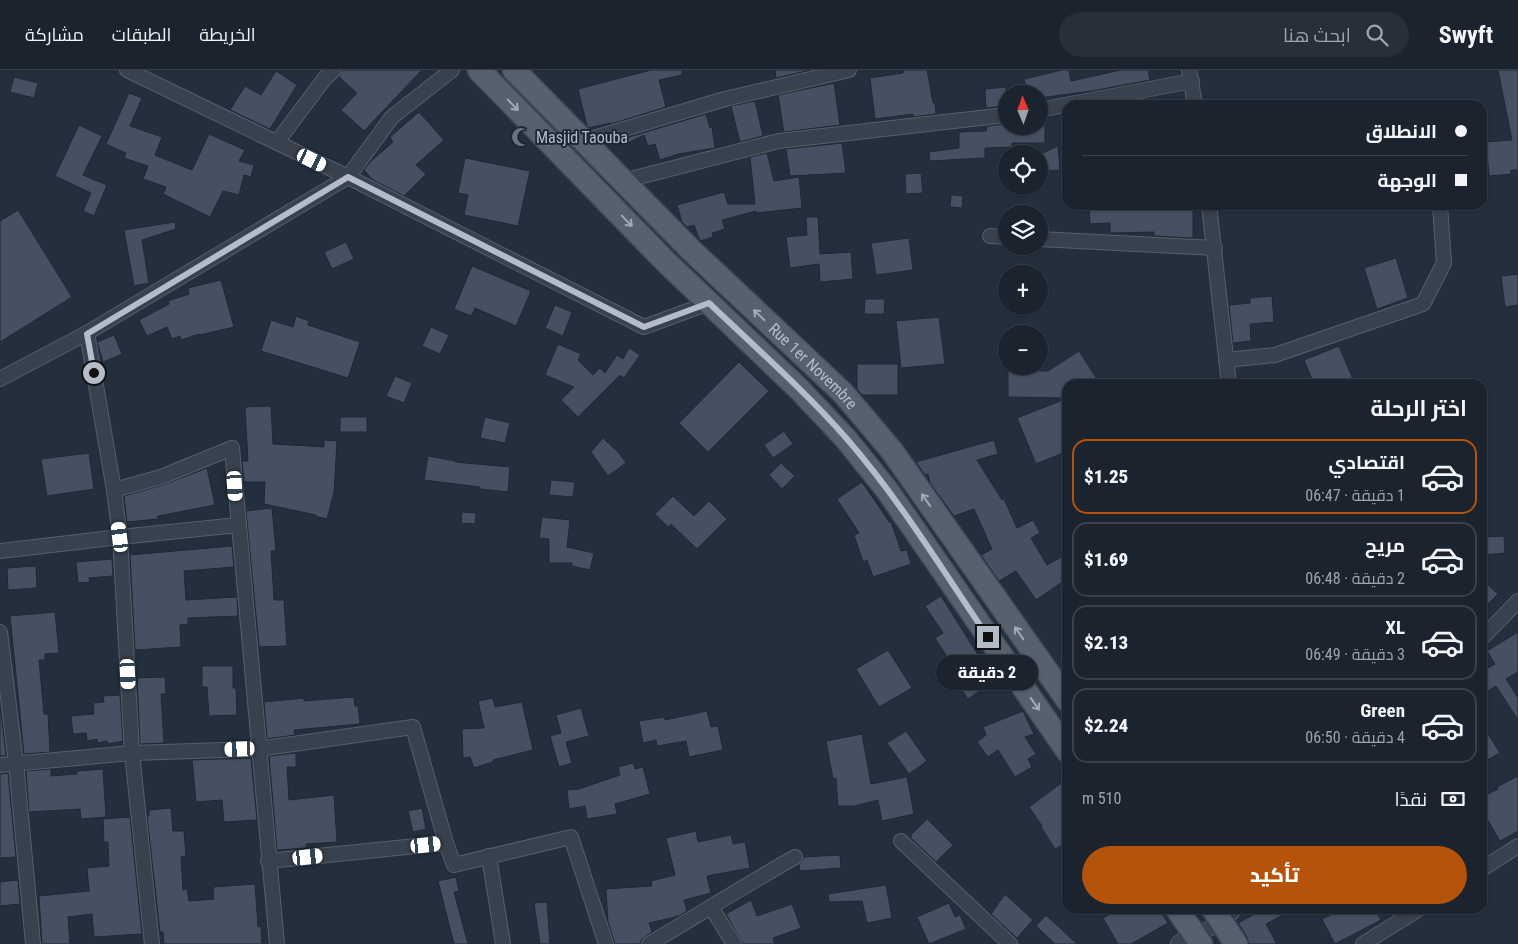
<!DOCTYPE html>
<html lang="ar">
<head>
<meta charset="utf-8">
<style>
  :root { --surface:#1b232e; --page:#282f3a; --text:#f1f3f6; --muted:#a0a4aa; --line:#39404a; --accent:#b45309 }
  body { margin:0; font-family:"Roboto Condensed",Cairo,sans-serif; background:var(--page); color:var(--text); direction:rtl; height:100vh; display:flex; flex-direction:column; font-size:19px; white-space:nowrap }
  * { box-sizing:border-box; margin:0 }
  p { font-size:16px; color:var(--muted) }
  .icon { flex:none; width:28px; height:28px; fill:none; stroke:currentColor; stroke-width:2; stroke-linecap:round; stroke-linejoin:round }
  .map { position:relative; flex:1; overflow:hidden; direction:ltr }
  .details { position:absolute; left:1062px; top:309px; width:425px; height:535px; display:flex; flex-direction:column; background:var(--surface); border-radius:15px; box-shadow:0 1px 4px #0004,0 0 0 1px var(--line); direction:rtl }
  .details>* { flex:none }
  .guide { position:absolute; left:1062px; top:30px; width:425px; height:110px; border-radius:15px; box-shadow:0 1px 4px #0004,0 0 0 1px var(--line); direction:rtl; display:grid; align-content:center; height:110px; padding:0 20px; background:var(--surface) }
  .needle { width:32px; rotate:358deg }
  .controls { position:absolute; left:998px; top:15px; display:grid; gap:10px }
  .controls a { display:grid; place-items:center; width:50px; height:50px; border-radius:50%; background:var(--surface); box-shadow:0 1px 4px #0004,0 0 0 1px var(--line); font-size:25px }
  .end { position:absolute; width:22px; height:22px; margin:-11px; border:6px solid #b4bcc9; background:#111; box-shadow:0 0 0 2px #111 }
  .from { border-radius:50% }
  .bubble { position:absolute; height:35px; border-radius:18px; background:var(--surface); box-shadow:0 1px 4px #0004,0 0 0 1px var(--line); font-size:16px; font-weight:800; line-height:35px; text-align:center; direction:rtl }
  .car { position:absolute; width:15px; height:30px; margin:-15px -8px; border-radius:6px; box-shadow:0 0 4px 1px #0007; background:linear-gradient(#fff 24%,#345 0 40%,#fff 0 76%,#345 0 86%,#fff 0) }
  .guide b { display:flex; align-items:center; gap:18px; height:48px; font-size:19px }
  .guide b+b { border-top:1px solid var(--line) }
  .guide i { width:12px; height:12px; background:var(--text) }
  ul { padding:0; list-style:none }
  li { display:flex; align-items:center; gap:15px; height:75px; margin:0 10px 8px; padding:0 10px; border:2px solid var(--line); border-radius:15px }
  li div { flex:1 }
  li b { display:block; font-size:19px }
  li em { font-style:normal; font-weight:800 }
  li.on { border-color:var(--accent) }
  li>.icon { width:45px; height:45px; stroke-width:1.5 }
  h2 { padding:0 20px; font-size:22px; line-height:60px }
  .pay { display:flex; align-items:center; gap:12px; height:55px; padding:0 20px; font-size:19px }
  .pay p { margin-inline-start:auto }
  .button { display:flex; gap:10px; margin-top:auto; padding:10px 20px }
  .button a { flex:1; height:58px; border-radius:30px; background:var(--accent); color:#fff; font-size:20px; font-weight:800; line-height:58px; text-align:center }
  header { display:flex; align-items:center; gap:30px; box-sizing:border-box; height:70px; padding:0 25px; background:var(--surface); border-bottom:1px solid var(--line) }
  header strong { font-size:24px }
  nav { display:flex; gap:28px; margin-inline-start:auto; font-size:18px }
  .search { width:350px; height:45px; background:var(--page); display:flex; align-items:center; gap:12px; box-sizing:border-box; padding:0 18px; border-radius:28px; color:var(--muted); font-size:19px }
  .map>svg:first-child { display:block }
  .building { fill:#455162; stroke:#1f2835 }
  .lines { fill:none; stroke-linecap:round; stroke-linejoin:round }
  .minor-casing { stroke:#565f6c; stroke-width:16 }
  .tertiary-casing { stroke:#565f6c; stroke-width:20 }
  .primary-casing { stroke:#414a57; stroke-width:25 }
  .minor { stroke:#38414e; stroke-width:14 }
  .tertiary { stroke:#38414e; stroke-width:18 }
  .primary { stroke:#56606e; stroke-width:22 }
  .oneway { stroke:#a1aab7 }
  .route { stroke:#b4bcc9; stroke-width:6 }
  .labels { text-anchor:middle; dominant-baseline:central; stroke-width:4; stroke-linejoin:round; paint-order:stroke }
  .poi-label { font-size:16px; fill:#b4bcc9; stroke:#1d2633; text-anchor:start }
  .street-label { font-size:16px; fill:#b4bcc9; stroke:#1d2633 }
</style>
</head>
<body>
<header>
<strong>Swyft</strong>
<div class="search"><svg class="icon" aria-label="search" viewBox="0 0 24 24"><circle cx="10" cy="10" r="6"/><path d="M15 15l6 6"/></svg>ابحث هنا</div>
<nav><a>الخريطة</a><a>الطبقات</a><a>مشاركة</a></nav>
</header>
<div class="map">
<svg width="1518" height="874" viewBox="0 0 1518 874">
  <rect width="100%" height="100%" fill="#242f3e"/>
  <g class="building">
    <path d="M343 0H422L364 61 341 40 357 23 339 7Z"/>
    <path d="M651 0H682V5L659 10 666 37 611 54 610 53 589 58 587 56 578 19Z"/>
    <path d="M775 0H811L776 8Z"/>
    <path d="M903 0H927L933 33H935L936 44 913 47V44L875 49 870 8 903 3Z"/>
    <path d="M1062 0H1069L1071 11 1121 0H1148L1150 10 1092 21 1039 28V24H1028L1024 9Z"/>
    <path d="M1498 0H1518V100H1511V104L1489 106 1486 72 1512 70Z"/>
    <path d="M276 1 297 15 270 59 230 40 245 16 261 25Z"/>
    <path d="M14 7 38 13 34 28 10 22Z"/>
    <path d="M834 13 840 55 784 62 778 25Z"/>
    <path d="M1006 17V36L986 38 985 19Z"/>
    <path d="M129 23 142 28 130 56 162 67 155 85 162 88 192 100 209 64 245 80 239 91 254 95 251 107 244 105 239 125 223 121 210 147 163 124 166 117 143 109 148 96 124 88 126 83 106 74Z"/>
    <path d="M755 31 763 66 740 72 731 36Z"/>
    <path d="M419 42 444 70 416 95 426 104 404 126 373 110 364 100 370 92 393 72 390 67Z"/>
    <path d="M706 44 710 58 712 57 715 78 678 84 660 90 655 74 648 76 644 65 622 76 619 70Z"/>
    <path d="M1006 54V56H1045V73H1012V77L985 78V88L930 91 929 82 959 78V62L986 61 987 56Z"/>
    <path d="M79 55 102 66 83 105 107 115 94 146 83 141 91 123 55 106Z"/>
    <path d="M842 73 846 103 790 106 786 79Z"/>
    <path d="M1058 76 1060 100 1039 101V85Z"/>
    <path d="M767 83 774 111 799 107 802 138 756 143V141L722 150 725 159 712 163 713 167 700 171 694 155 687 157 682 152 677 135 724 122 728 134H755L750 87Z"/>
    <path d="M465 88 530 101 518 156 464 145 468 125 458 123Z"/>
    <path d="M921 103 923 123 906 124 905 104Z"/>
    <path d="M951 125 963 126 962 138 950 137Z"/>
    <path d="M1089 135 1193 136V168L1154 166V162L1110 163V153L1090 154Z"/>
    <path d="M18 140 72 227 0 272V151Z"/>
    <path d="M806 147H818L820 184 851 182 853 209 820 212 819 194 790 198 786 167 807 165Z"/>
    <path d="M175 152 176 159 142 170 149 213 134 216 124 160Z"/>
    <path d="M909 168 913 200 876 205 871 173Z"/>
    <path d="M346 172 354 189 332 199 324 182Z"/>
    <path d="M1396 188 1408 228 1377 239 1364 198Z"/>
    <path d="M472 196 531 221 516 256 475 238 471 246 454 239Z"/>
    <path d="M1518 204V235L1505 237 1501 206Z"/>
    <path d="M221 210 234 257 200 265 199 264 181 270 180 266 172 269 167 257 147 266 139 250 169 234 168 231 189 224 188 218Z"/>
    <path d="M1272 226 1274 252 1250 254 1251 271 1233 273 1229 235 1250 233V228Z"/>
    <path d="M865 229H885L884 244H864Z"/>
    <path d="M555 235 572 242 563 266 545 258Z"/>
    <path d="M296 246 309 251 308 255 360 272 348 308 261 281 271 250 293 257Z"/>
    <path d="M939 247 945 294 901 298 896 251Z"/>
    <path d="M431 257 449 265 440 284 422 276Z"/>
    <path d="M114 265 122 284 103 292 97 272Z"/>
    <path d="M558 274 581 284 578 290 593 305 600 298 605 303 617 285 623 289 629 278 640 285 624 308 620 305 578 347 561 330 574 317 545 305Z"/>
    <path d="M1339 276 1355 314H1314L1304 290Z"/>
    <path d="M1079 281 1100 314H1068V328L1008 327V300L1048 301Z"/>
    <path d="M739 292 769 321 708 382 679 353Z"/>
    <path d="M857 294H898V325H862L857 319Z"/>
    <path d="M395 306 412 313 404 333 386 326Z"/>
    <path d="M1068 328V381L1036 394 1017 348Z"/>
    <path d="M271 336 273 374 324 377V370L337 371 334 422 327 449 315 446 316 445 264 434 265 412H244L242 391H248L245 337Z"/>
    <rect x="340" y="347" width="27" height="15"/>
    <path d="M485 347 510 353 505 373 480 368Z"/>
    <path d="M784 361 793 374 773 388 764 375Z"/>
    <path d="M603 368 618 382 626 393 608 406 591 382Z"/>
    <path d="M994 370 998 384 977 390 1002 430 1004 429 1017 458 1033 450 1040 463 1031 468 1047 495 1068 483V508L1036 530 1016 501 999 511 981 485 992 479 974 439 954 446 930 413 928 404 925 405 916 392Z"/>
    <path d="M89 383 94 419 47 426 41 389Z"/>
    <path d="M428 386 455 391V392L510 397 508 422 480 419V417L424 410Z"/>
    <path d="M781 393 795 406 782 419 769 405Z"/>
    <path d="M207 398 215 435 158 446V449L127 452 124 426 163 415Z"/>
    <path d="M551 410 575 412 573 427 549 425Z"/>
    <path d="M862 412 890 453 891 452 901 481 907 480 911 494 873 507 867 490 863 492 854 465 859 463 837 429Z"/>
    <path d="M673 426 694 446 709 431 727 449 697 479 671 454 668 457 655 444Z"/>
    <path d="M272 438 276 481H271L274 530H284L287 576 259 577 246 441Z"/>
    <path d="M462 442 476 443 475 454 461 453Z"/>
    <path d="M542 447 570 450 567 477 594 483 590 500 572 496V493H549V469L539 468Z"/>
    <path d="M1504 466 1505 483 1484 485 1483 467Z"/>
    <path d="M232 476 234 497 184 501 186 530 237 527 238 546 188 548V554L180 555 181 577 135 580 130 485Z"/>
    <path d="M112 489 113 506 89 508 90 512 78 513 76 492Z"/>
    <path d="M36 496 37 518 8 520 7 498Z"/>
    <path d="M1482 509 1498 524 1482 540Z"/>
    <path d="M941 526 980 588 984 586 999 607 968 629 953 608 958 604 935 568 943 563 925 536Z"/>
    <path d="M55 542 59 583 45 584V590H39L44 644H48L50 682 24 684 10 546Z"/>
    <path d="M1518 562V602L1506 609 1518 628V650L1496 616 1482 625V601L1495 594 1487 581Z"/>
    <path d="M888 580 912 618 879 637 856 599Z"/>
    <path d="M202 596H233V618H236L237 645 209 646 207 617H202Z"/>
    <path d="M165 607 166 624H161L164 673 140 674 137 608Z"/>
    <path d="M120 625 123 671 108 674 107 671 98 673 97 669 87 671 86 663 73 664 71 646 94 644 93 633 104 632 103 626Z"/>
    <path d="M354 627 355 636H358L360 654 294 660 295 665 267 669 264 632 304 628V631Z"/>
    <path d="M493 628 495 637 522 632 533 680 493 690V692L474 698 470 687 463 688 462 659 484 658 478 631Z"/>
    <path d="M581 638 589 666 566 672 572 693 559 697 550 666 561 663 556 645Z"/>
    <path d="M1 641 6 686H0V642Z"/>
    <path d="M707 641 711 657 718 656 723 680 689 687 686 671 657 676 656 670 643 673 639 651 664 647 665 650Z"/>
    <path d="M1023 641 1034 664 1025 667 1036 684 1028 689 1032 697 1015 707 998 680 988 687 977 672 986 665 983 657Z"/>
    <path d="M1482 654 1500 683 1482 693Z"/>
    <path d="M906 661 927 691 909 704 887 673Z"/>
    <path d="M862 664 871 714 907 707 914 744 882 751 878 730 854 736H838L836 708 833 709 826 671Z"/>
    <path d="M296 683V697H287L289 730 334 725 337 772 306 774V778L277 780 269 686Z"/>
    <path d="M251 688 257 750 224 752 222 730 196 732 192 690Z"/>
    <path d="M633 693 635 699 643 697 650 724 615 734 617 744 587 749 585 736 569 739 567 720 579 719 620 705 618 697Z"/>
    <path d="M51 699V706L77 704V701L103 699 106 747 81 749 80 739 29 742 26 701Z"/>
    <path d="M8 703 16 787 0 788V704Z"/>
    <path d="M1518 706V761L1500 771 1482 740V727L1498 719 1497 717Z"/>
    <path d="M1068 708V772L1055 779 1041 757 1042 756 1029 737Z"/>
    <path d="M171 738 173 761H184L186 786 181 787 183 820 187 819 189 831 214 829 213 817 255 814 258 857 261 856 262 874H164L163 862H160L147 746H149V740Z"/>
    <path d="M422 738 426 759 413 762 408 741Z"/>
    <path d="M130 747 142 864 94 867 92 844 68 847 70 874H42L39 826 89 821 87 798 109 796 108 772H104L103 749Z"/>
    <path d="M927 749 953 775 936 792 911 768V765Z"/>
    <path d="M696 761 698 772 731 765 733 774 745 772 750 798 707 806 711 823 684 830 687 841 679 846 649 853 652 862 642 869 640 874H615L608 852 606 819 652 816 651 811 675 805 666 768Z"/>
    <path d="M840 785 841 798 800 801 799 795 804 787Z"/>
    <path d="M456 807 459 821 454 822 468 874H454L438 811Z"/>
    <path d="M18 810 20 834 0 836V812Z"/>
    <path d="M886 815 892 848 867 853 862 831 829 832 828 824Z"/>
    <path d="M1005 824 1033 850 1017 868 991 844Z"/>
    <path d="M751 830 757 846 792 834 801 858 773 868 775 874H743L726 844Z"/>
    <path d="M547 832 550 874H540L534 833Z"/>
    <path d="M949 833 955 847 960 845 966 859 929 874 917 847Z"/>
    <path d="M1119 839H1159L1168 853 1131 874H1118L1103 848Z"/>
    <path d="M1264 839H1294L1266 854 1277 874H1249L1247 867 1238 853Z"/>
    <path d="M1343 839H1375L1381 850 1335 874 1322 849Z"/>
    <path d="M1046 845 1077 874H1055L1036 856Z"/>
  </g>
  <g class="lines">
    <g class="minor-casing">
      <g id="minor">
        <path d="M127 0 348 107 644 257 709 233"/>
        <path d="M1189 0 1195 35"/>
        <path d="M1039 40 1192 11"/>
        <path d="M584 71 725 29 849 0"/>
        <path d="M277 72 325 8 334 0"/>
        <path d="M623 111 779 71 1006 45"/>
        <path d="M1209 135 1229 314"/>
        <path d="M990 166 1006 167"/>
        <path d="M1039 169 1215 178"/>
        <path d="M87 263 114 420"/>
        <path d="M1226 290 1275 285 1423 234 1444 193 1440 135"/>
        <path d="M0 309 87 263 348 107 392 47 452 0"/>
        <path d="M238 455 120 467 114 420 161 407 232 378 277 874"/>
        <path d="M0 481 120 467 132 683 152 874"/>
        <path d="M0 562 16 693 33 874"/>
        <path d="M1482 568 1518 531"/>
        <path d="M0 695 132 683 258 679 413 657 446 773 454 795 571 767 606 874"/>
        <path d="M901 771 1010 874"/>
        <path d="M489 786 503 874"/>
        <path d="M268 791 446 773"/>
        <path d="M1482 799 1518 776"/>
        <path d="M711 837 734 874"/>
        <path d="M1195 865 1222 853 1235 839"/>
        <path d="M649 874C698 845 746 815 795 787"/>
        <path d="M1363 874 1419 839"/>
      </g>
    </g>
    <g class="tertiary-casing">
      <path id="tertiary" d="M1180 874 1195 865"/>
    </g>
    <g class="primary-casing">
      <g id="primary">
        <path d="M479 0 665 191 799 319 846 369 887 420 1068 682"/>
        <path id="s1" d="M514 0 692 181 843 323 892 381 1068 631"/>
        <path d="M1177 839 1201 874"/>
        <path d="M1213 839 1236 874"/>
      </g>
    </g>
    <use href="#minor" class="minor"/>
    <use href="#tertiary" class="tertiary"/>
    <use href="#primary" class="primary"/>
  </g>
  <defs><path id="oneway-shaft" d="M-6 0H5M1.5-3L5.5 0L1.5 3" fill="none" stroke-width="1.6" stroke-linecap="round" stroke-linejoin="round" transform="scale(1.25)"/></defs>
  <g class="oneway">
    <use href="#oneway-shaft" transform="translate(513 35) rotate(46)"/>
    <use href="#oneway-shaft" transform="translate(627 151) rotate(46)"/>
    <use href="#oneway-shaft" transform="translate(759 245) rotate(-137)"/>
    <use href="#oneway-shaft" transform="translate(926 430) rotate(-125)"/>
    <use href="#oneway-shaft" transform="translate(1019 563) rotate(-125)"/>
    <use href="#oneway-shaft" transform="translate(1035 634) rotate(55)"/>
  </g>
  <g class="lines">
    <path class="route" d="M94 303 87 264 348 107 644 257 709 233C755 277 805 321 847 369 900 430 943 501 988 567"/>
  </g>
  <defs>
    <g id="mosque-bare" transform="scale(1.5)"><path d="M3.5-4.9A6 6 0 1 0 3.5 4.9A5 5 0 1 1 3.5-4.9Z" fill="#6b7280" stroke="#1d2633" stroke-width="2.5" paint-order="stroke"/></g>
  </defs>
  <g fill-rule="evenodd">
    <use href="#mosque-bare" x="521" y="67"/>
  </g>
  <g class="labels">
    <g class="poi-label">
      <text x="536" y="67">Masjid Taouba</text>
    </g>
    <g class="street-label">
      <text stroke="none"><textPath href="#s1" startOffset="421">Rue 1er Novembre</textPath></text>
    </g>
  </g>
</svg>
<div class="controls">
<a><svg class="needle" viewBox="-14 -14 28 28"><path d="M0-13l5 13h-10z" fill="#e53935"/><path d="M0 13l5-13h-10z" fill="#a0a4aa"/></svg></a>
<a><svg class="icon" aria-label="locate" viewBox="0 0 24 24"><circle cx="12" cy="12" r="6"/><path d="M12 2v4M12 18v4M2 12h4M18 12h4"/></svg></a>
<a><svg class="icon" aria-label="layers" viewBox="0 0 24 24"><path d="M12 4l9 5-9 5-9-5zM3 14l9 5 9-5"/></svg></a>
<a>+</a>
<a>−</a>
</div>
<i class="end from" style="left:94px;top:303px"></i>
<i class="end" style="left:988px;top:567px"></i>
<div class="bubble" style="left:936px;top:585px;width:102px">2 دقيقة</div>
<i class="car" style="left:312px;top:90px;rotate:116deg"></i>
<i class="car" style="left:235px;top:416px;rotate:176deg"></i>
<i class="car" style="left:120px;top:467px;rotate:353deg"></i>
<i class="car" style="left:128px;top:604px;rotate:177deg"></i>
<i class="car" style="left:240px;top:679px;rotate:268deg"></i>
<i class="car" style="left:426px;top:775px;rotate:84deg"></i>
<i class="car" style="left:308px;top:787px;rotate:84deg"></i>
<div class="guide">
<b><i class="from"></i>الانطلاق</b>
<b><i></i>الوجهة</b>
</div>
<section class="details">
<h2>اختر الرحلة</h2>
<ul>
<li class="on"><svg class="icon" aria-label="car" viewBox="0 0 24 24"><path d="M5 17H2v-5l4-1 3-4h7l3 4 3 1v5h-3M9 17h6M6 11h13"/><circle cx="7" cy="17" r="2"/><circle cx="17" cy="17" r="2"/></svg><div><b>اقتصادي</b><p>1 دقيقة · 06:47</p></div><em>$1.25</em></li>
<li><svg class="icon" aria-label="car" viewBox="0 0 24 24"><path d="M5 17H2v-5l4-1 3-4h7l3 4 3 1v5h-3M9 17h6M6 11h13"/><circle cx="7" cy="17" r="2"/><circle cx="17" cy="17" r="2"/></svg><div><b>مريح</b><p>2 دقيقة · 06:48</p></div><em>$1.69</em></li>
<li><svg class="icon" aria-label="car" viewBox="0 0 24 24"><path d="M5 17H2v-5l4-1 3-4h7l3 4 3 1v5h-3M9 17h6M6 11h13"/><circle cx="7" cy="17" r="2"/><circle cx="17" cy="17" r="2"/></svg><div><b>XL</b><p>3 دقيقة · 06:49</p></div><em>$2.13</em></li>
<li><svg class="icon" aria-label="car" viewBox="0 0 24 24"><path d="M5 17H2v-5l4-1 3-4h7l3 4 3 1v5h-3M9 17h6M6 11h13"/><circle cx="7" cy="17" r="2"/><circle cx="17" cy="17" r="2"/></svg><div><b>Green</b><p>4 دقيقة · 06:50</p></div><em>$2.24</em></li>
</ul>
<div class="pay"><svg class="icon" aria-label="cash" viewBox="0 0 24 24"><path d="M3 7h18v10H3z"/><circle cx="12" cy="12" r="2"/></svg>نقدًا<p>510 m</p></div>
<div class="button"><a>تأكيد</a></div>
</section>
</div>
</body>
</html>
